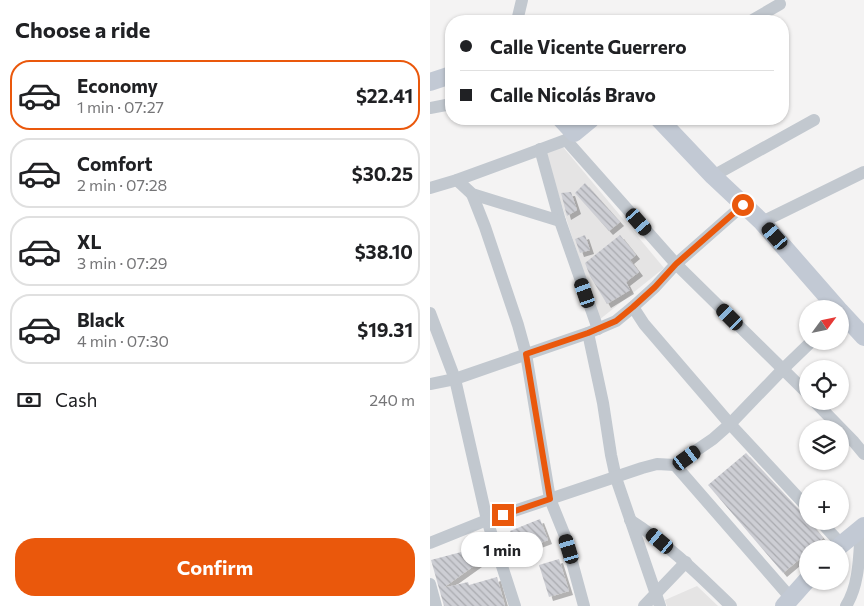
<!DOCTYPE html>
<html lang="en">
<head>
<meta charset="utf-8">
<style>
  :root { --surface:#fff; --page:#f6f6f6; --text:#202124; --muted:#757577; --line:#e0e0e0; --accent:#ea580c }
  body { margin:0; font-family:Commissioner,sans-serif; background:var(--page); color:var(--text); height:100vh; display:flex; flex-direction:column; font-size:19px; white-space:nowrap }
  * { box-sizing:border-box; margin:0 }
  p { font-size:16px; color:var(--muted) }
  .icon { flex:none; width:28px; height:28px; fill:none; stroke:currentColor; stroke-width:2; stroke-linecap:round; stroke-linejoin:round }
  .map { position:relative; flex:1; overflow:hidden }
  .panel { display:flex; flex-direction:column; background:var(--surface); width:430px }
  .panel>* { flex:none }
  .hud { position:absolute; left:15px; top:15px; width:344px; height:110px; border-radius:20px; box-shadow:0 1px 4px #0004; display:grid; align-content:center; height:110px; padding:0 15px; background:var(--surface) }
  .needle { width:32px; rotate:57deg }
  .controls { position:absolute; left:369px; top:300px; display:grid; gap:10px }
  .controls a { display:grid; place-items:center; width:50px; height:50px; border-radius:50%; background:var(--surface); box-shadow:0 1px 4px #0004; font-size:25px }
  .end { position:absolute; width:22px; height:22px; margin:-11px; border:6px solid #ea580c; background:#fff; box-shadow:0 0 0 2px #fff }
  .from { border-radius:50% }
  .bubble { position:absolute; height:35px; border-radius:18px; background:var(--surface); box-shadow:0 1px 4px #0004; font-size:16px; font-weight:700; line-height:35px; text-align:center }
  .car { position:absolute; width:15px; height:30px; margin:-15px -8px; border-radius:6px; box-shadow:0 0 4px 1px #0007; background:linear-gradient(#222 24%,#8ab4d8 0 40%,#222 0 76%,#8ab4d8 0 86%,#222 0) }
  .hud b { display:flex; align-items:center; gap:18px; height:48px; font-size:19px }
  .hud b+b { border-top:1px solid var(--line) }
  .hud i { width:12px; height:12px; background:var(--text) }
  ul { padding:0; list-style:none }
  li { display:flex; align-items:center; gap:15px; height:70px; margin:0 10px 8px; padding:0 5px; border:2px solid var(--line); border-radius:20px }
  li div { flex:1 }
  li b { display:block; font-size:19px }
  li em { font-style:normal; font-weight:700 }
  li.current { border-color:var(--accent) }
  li>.icon { width:45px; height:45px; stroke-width:1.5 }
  h2 { padding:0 15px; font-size:22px; line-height:60px }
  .pay { display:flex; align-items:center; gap:12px; height:55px; padding:0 15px; font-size:19px }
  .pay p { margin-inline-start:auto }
  .cta { display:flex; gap:10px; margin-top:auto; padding:10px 15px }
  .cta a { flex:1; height:58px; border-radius:20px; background:var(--accent); color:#fff; font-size:20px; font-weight:700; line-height:58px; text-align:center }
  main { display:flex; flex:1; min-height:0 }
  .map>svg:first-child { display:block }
  .education { fill:#e5e4e4 }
  .building { fill:url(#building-back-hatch); filter:url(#shadow) }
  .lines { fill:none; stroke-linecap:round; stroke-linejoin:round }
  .street { stroke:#c2c8cf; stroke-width:12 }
  .secondary { stroke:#c2c9d4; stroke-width:18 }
  .route { stroke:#ea580c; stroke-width:6 }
</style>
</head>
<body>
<main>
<section class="panel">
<h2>Choose a ride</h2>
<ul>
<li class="current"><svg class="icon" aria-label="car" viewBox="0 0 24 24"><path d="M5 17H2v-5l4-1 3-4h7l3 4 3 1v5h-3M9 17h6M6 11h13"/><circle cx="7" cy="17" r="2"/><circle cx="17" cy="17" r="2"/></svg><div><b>Economy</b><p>1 min · 07:27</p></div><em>$22.41</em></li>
<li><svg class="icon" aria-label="car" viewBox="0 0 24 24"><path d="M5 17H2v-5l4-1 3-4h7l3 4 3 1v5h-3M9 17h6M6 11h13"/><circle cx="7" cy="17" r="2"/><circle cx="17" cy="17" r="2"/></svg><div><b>Comfort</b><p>2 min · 07:28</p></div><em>$30.25</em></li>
<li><svg class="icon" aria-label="car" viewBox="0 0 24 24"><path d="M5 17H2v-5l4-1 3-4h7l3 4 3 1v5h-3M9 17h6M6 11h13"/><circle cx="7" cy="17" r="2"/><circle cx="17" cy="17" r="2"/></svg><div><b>XL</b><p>3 min · 07:29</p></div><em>$38.10</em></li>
<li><svg class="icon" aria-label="car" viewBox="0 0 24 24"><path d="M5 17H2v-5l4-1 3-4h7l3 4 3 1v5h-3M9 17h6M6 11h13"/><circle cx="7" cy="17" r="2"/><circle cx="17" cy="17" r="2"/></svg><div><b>Black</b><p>4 min · 07:30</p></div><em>$19.31</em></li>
</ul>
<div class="pay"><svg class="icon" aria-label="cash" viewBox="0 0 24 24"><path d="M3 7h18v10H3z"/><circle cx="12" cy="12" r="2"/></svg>Cash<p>240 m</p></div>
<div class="cta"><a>Confirm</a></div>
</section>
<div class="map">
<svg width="434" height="606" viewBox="0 0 434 606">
  <defs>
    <pattern id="building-back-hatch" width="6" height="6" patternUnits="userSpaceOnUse" patternTransform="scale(1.25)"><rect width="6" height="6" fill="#cdced4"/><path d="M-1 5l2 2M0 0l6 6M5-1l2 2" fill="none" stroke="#a9aaaf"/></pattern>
    <filter id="shadow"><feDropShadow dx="4" dy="4" stdDeviation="0" flood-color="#0004"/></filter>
  </defs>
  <rect width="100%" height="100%" fill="#f4f3f3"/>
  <g class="education">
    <path d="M133 147 234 268 169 320 115 153Z"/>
    <path d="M267 586 288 606H237L235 600Z"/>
  </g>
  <g class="building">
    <path d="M155 183 190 222 179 231 145 193Z"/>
    <path d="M141 192 147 210 137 216 131 193Z"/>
    <path d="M155 235 160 250 150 253 145 239Z"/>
    <path d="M190 235 206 255 200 260 209 272 196 282 200 290 177 304 160 276 155 263Z"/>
    <path d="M316 453 373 514 378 519V521H379L393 538 381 549H378V552L353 573 278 485Z"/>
    <path d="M110 519 118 540 89 551 80 531Z"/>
    <path d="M35 551 37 558 43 556 48 563 13 588 38 582 39 585 67 577 75 606H14L1 560Z"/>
    <path d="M129 559 139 591 119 597 109 565Z"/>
  </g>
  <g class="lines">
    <g class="street">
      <path d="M87 21 92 0"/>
      <path d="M321 21 350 4"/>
      <path d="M0 108 21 104"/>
      <path d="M136 140 246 264 378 394"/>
      <path d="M110 149 130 221 168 329"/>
      <path d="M283 176 384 120"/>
      <path d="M27 180 42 194 130 221"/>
      <path d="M0 188 27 180 136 140 142 134"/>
      <path d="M42 194 55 227 88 325 96 354 120 499 135 536 154 606"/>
      <path d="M332 222 434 172"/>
      <path d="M203 307 214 324 300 424 378 508"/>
      <path d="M0 313 25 379 57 520 85 606"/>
      <path d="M158 333 173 403 181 455 186 478 230 606"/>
      <path d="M0 384 25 379 158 333 186 321 203 307 225 287 246 264 313 205"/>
      <path d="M384 401 424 442 434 454"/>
      <path d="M245 465 360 597"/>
      <path d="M200 520C238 544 269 575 301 606"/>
      <path d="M390 521 411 544"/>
      <path d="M0 543 57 520 212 468 227 464 245 465 283 439 300 424 353 369 382 341"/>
      <path d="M0 584 6 606"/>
      <path d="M214 606 256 562"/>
      <path d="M416 606C430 584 429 553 431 528"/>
    </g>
    <g class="secondary">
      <path d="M0 82 21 75"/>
      <path d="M131 119 144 133 161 119"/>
      <path d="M229 119 283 176 332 222 408 309"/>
      <path d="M410 311 434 337"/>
      <path d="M406 549 434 526"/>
      <path d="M354 606 378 579"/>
    </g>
  </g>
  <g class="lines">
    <path class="route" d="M73 515 120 499 96 354 158 333 186 321 203 307 225 287 246 264 313 205"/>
  </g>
</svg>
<div class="controls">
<a><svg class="needle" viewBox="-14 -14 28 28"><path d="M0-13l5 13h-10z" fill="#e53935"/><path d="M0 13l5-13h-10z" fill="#757577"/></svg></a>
<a><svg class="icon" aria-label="locate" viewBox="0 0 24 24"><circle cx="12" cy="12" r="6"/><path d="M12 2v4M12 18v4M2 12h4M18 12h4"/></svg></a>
<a><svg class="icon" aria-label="layers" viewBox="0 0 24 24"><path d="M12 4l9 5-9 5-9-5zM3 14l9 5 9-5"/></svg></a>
<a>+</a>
<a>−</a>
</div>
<i class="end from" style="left:313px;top:205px"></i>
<i class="end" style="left:73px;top:515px"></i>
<div class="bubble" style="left:31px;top:532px;width:82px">1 min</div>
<i class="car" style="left:209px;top:222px;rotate:139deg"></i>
<i class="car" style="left:345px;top:236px;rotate:319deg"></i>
<i class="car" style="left:155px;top:293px;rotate:341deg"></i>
<i class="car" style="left:300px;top:317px;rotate:315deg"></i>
<i class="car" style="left:257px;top:458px;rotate:54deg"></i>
<i class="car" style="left:230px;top:541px;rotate:310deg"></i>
<i class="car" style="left:139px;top:549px;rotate:343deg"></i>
<div class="hud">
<b><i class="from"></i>Calle Vicente Guerrero</b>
<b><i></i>Calle Nicolás Bravo</b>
</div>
</div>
</main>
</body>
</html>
